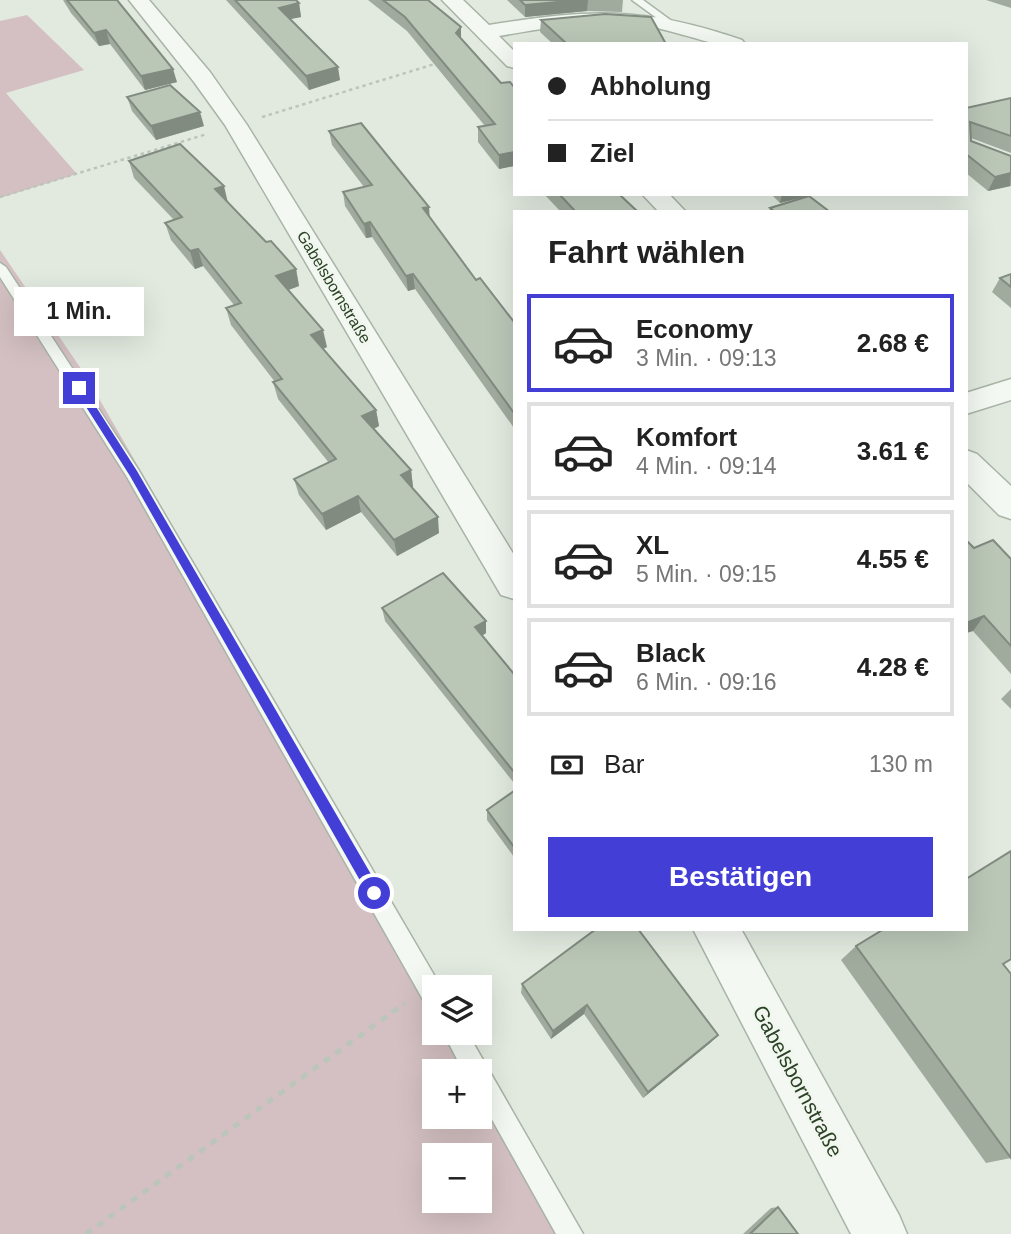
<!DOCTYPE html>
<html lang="de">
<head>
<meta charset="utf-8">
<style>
  :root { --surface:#fff; --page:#f2f2f2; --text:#222; --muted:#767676; --line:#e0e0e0; --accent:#423ed6 }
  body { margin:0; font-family:Helvetica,sans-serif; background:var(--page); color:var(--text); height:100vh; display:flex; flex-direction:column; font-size:26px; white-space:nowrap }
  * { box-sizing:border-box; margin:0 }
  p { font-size:23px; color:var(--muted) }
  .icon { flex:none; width:38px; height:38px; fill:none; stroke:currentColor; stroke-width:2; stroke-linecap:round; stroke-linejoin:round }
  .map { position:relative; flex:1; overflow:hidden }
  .panel { position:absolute; left:513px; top:210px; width:455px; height:721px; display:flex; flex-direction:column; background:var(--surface); border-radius:0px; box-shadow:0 7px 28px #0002 }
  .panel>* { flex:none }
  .top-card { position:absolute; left:513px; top:42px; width:455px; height:154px; border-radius:0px; box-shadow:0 7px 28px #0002; display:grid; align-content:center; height:154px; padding:0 35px; background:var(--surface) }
  .buttons { position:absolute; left:422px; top:975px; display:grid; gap:14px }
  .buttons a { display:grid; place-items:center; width:70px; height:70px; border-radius:0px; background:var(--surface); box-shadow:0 7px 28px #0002; font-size:35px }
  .end { position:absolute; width:32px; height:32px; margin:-16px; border:9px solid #423ed6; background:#fff; box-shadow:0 0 0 4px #fff }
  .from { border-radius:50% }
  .bubble { position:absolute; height:49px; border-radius:0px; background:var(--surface); box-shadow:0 7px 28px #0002; font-size:23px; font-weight:800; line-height:49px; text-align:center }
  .top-card b { display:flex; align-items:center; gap:24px; height:66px; font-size:26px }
  .top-card b+b { border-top:2px solid var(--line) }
  .top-card i { width:18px; height:18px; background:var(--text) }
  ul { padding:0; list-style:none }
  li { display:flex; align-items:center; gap:21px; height:98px; margin:0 14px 10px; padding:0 21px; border:4px solid var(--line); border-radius:0px }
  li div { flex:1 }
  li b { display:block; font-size:26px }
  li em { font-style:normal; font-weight:800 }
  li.selected { border-color:var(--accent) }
  li>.icon { width:63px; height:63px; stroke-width:1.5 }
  h2 { padding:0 35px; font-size:32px; line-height:84px }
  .pay { display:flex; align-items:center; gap:18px; height:77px; padding:0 35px; font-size:26px }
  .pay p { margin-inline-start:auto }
  .button { display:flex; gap:14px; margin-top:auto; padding:14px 35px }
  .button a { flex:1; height:80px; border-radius:0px; background:var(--accent); color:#fff; font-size:28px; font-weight:800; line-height:80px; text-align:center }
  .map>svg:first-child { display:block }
  .green { fill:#d4c0c2; fill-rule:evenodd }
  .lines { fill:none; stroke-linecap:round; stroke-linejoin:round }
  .service-casing { stroke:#a8b4a5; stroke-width:3 }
  .minor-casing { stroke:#a8b4a5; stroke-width:3 }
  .path-far1 { stroke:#bcc5ba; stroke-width:2.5; stroke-dasharray:3.5 3.5; stroke-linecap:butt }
  .path { stroke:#bcc5ba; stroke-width:5; stroke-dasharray:7 7; stroke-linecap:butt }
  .service { fill:#f4f8f3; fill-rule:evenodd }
  .minor { fill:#f4f8f3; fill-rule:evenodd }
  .wall { fill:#a0ab9d }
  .shaded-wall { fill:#828b80 }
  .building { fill:#bac7b7; stroke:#828b80; stroke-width:2 }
  .route { fill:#423ed6 }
  .labels { text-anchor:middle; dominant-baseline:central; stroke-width:6; stroke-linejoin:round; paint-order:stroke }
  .far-street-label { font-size:16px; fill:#2c4227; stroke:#f1f7ef }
  .near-street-label { font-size:21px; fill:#2c4227; stroke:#f1f7ef }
</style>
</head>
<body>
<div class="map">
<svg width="1011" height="1234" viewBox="0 0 1011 1234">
  <rect width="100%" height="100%" fill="#e2eae0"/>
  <g class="green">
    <path d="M27 15 84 70 6 93 77 174 0 198V21Z"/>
    <path d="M0 250 86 376 436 982 434 1032 463 1033 571 1234H0ZM434 1071H480V1116H434ZM434 1155H480V1200H434Z"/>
  </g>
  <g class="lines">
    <g class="service-casing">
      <g id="service">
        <path d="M632 0H643L673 22 665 24Z"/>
        <path d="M0 263 6 267 138 469 441 987H434V1008L426 1005 127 477 0 277Z"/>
        <path d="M443 1032H467L583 1234H556L480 1098V1071H463Z"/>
      </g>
    </g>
    <g class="minor-casing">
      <g id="minor">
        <path d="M129 0H149L210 72 247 125 514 555V599L501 595 225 125 194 82Z"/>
        <path d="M442 0H463L489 25C589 9 644 6 742 40L745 44C735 44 723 45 713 43 688 37 665 28 639 25 592 20 545 28 499 36L514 51V68L507 66Z"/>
        <path d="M642 194H669L686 212H659Z"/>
        <path d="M1011 379V400L966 414V393Z"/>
        <path d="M966 450 977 454 1011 486V519L999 515 966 482Z"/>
        <path d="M693 929H741L899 1215 907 1234H851Z"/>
      </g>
    </g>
    <g class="path-far1">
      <path d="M262 117 438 63"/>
      <path d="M0 197 207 134"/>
    </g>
    <path class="path" d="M86 1234 405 1003"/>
    <use href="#service" class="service"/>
    <use href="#minor" class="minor"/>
  </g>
  <g class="wall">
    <path d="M63 0H117L177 82 145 90 110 44 99 46 71 13Z"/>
    <path d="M226 0H296L299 3 301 17 290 19 340 80 309 90Z"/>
    <path d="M368 0H428L461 27V39L501 83 514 87V166L499 169 478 142V127L485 126 407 31Z"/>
    <path d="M507 0H623L622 12 587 11 525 17Z"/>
    <path d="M986 0H1011V8Z"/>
    <path d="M541 20 666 44H553L540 32Z"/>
    <path d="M127 97 204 126 156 140 132 111Z"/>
    <path d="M1011 98V153L971 138V141L1011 156V186L988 191 966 173V108Z"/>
    <path d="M329 131 430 218 476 280 514 322V428L415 289 408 291 372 237 366 238 345 206 343 192 364 187 332 145Z"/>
    <path d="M129 161 228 203 266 242 296 269 299 286 288 290 327 347 323 349 376 410 379 426 374 429 411 470 413 487H412L439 533 397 556 361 512 326 530 299 495 294 479 329 463 278 399 273 382H275L231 325 226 308 234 305 203 266 195 269 171 240 165 223 174 220 134 178Z"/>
    <path d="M544 194H619L638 212H561Z"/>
    <path d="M771 194H816L809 196 830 212H769L770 208 805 197 780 203Z"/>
    <path d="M1011 274V308L992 292 1000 278Z"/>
    <path d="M966 540 974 548 1011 559V674L973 631 966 633Z"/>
    <path d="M382 608 486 621V633L482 636 514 674V783L385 621Z"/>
    <path d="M1011 689V709L1001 699Z"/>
    <path d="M514 791V857L487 820V810Z"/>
    <path d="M856 946 1003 964 1011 1158 986 1163 841 960Z"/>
    <path d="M522 984 710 1043 643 1098 584 1014 551 1039 521 993Z"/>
    <path d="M778 1207 798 1234H743L771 1208Z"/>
  </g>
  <g class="shaded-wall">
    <path d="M579 0H588L587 11 525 17V5Z"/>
    <path d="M299 3 301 17 281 21 279 8Z"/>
    <path d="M461 27V40L456 33Z"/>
    <path d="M106 30 110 44 99 46 94 33Z"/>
    <path d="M338 67 340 80 309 90 306 76Z"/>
    <path d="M173 69 177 82 145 90 141 76Z"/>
    <path d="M200 112 204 126 156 140 151 126Z"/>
    <path d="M514 152V166L499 169V155Z"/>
    <path d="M1011 173 1010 186 988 191 995 177Z"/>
    <path d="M224 186 228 203 215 189Z"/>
    <path d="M782 194H816L780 203Z"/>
    <path d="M429 207 430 221 423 208Z"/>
    <path d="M370 222 372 237 366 238 364 224Z"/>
    <path d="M198 249 203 266 195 269 190 251Z"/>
    <path d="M296 269 299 286 280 293 276 276Z"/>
    <path d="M413 274 415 289 408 291 406 276Z"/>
    <path d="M323 330 327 347 315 352 311 335Z"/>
    <path d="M376 410 379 426 365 433 362 416Z"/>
    <path d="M411 470 413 487 403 492 401 475Z"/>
    <path d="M358 496 361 512 326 530 322 514Z"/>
    <path d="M438 517 439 533 397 556 394 540Z"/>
    <path d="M984 616 973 631 966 633V623Z"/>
    <path d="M486 621V633L475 640V627Z"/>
    <path d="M587 1005 584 1014 551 1039 553 1031Z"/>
    <path d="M718 1035 710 1043 643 1098 648 1092Z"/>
  </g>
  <g class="building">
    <path d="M67 0H117L173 69 141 76 106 30 94 33Z"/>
    <path d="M235 0H296L299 3 279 8 338 67 306 76Z"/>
    <path d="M383 0H428L461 27 456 33 501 83 510 82 514 87V152L499 155 478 127 495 124 405 17Z"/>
    <path d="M520 0H579L525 5Z"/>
    <path d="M605 14 651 17 666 44H567L541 20Z"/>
    <path d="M170 85 200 112 151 126 127 97Z"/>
    <path d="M1011 98V136L970 122 971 141 1011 156V173L995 177 966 154V108Z"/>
    <path d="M361 123 429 207 423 208 476 280 480 278 514 322V413L413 274 406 276 370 222 364 224 343 192 372 185 329 131Z"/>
    <path d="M180 144 224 186 215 189 266 242 271 241 296 269 276 276 323 330 311 335 376 410 362 416 411 470 401 475 438 517 394 540 358 496 322 514 294 479 336 459 273 382 282 379 226 308 241 303 198 249 190 251 165 223 182 217 129 161Z"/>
    <path d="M559 194H619L638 212H576Z"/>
    <path d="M809 196 830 212H775L770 208Z"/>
    <path d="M1011 274V287L1000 278Z"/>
    <path d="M966 540 974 548 993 540 1011 559V646L984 616 966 623Z"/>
    <path d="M443 573 486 621 475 627 514 674V772L382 608Z"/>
    <path d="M514 791V847L487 810Z"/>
    <path d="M1011 851V959L1003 964 1011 974V1158L856 946 884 929H966V879Z"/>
    <path d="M596 929H638L718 1035 648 1092 587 1005 553 1031 522 984Z"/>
    <path d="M778 1207 798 1234H750Z"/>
  </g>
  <path class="route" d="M75 385H82L137 471 379 888V898H370L130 476 74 388Z"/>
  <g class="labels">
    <g class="far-street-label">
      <text transform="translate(334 287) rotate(59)">Gabelsbornstraße</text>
    </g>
    <g class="near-street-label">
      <text transform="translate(798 1081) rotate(62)">Gabelsbornstraße</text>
    </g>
  </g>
</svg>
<div class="buttons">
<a><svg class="icon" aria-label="layers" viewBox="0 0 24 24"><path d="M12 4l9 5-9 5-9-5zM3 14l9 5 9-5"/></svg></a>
<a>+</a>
<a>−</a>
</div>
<i class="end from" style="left:374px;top:893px"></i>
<i class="end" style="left:79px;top:388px"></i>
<div class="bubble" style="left:14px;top:287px;width:130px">1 Min.</div>
<div class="top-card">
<b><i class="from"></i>Abholung</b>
<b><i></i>Ziel</b>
</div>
<section class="panel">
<h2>Fahrt wählen</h2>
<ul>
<li class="selected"><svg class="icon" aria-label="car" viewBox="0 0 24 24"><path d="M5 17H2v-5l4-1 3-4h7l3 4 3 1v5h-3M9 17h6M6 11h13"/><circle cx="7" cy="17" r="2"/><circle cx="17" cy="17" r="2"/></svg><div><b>Economy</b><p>3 Min. · 09:13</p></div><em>2.68 €</em></li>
<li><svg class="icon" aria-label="car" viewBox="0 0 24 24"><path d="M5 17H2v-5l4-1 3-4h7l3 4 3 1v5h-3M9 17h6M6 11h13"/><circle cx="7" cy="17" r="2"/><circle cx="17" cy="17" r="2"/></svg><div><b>Komfort</b><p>4 Min. · 09:14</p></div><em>3.61 €</em></li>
<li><svg class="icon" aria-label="car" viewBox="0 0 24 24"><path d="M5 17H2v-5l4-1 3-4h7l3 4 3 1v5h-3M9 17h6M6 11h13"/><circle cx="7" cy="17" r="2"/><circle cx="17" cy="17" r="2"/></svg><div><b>XL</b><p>5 Min. · 09:15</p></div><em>4.55 €</em></li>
<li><svg class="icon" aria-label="car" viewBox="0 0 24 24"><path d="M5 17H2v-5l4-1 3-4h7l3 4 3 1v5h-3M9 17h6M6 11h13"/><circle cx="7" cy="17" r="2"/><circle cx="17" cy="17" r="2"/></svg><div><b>Black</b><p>6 Min. · 09:16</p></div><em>4.28 €</em></li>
</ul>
<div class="pay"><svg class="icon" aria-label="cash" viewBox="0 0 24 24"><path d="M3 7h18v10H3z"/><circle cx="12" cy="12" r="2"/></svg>Bar<p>130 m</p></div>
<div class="button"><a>Bestätigen</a></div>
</section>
</div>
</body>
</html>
